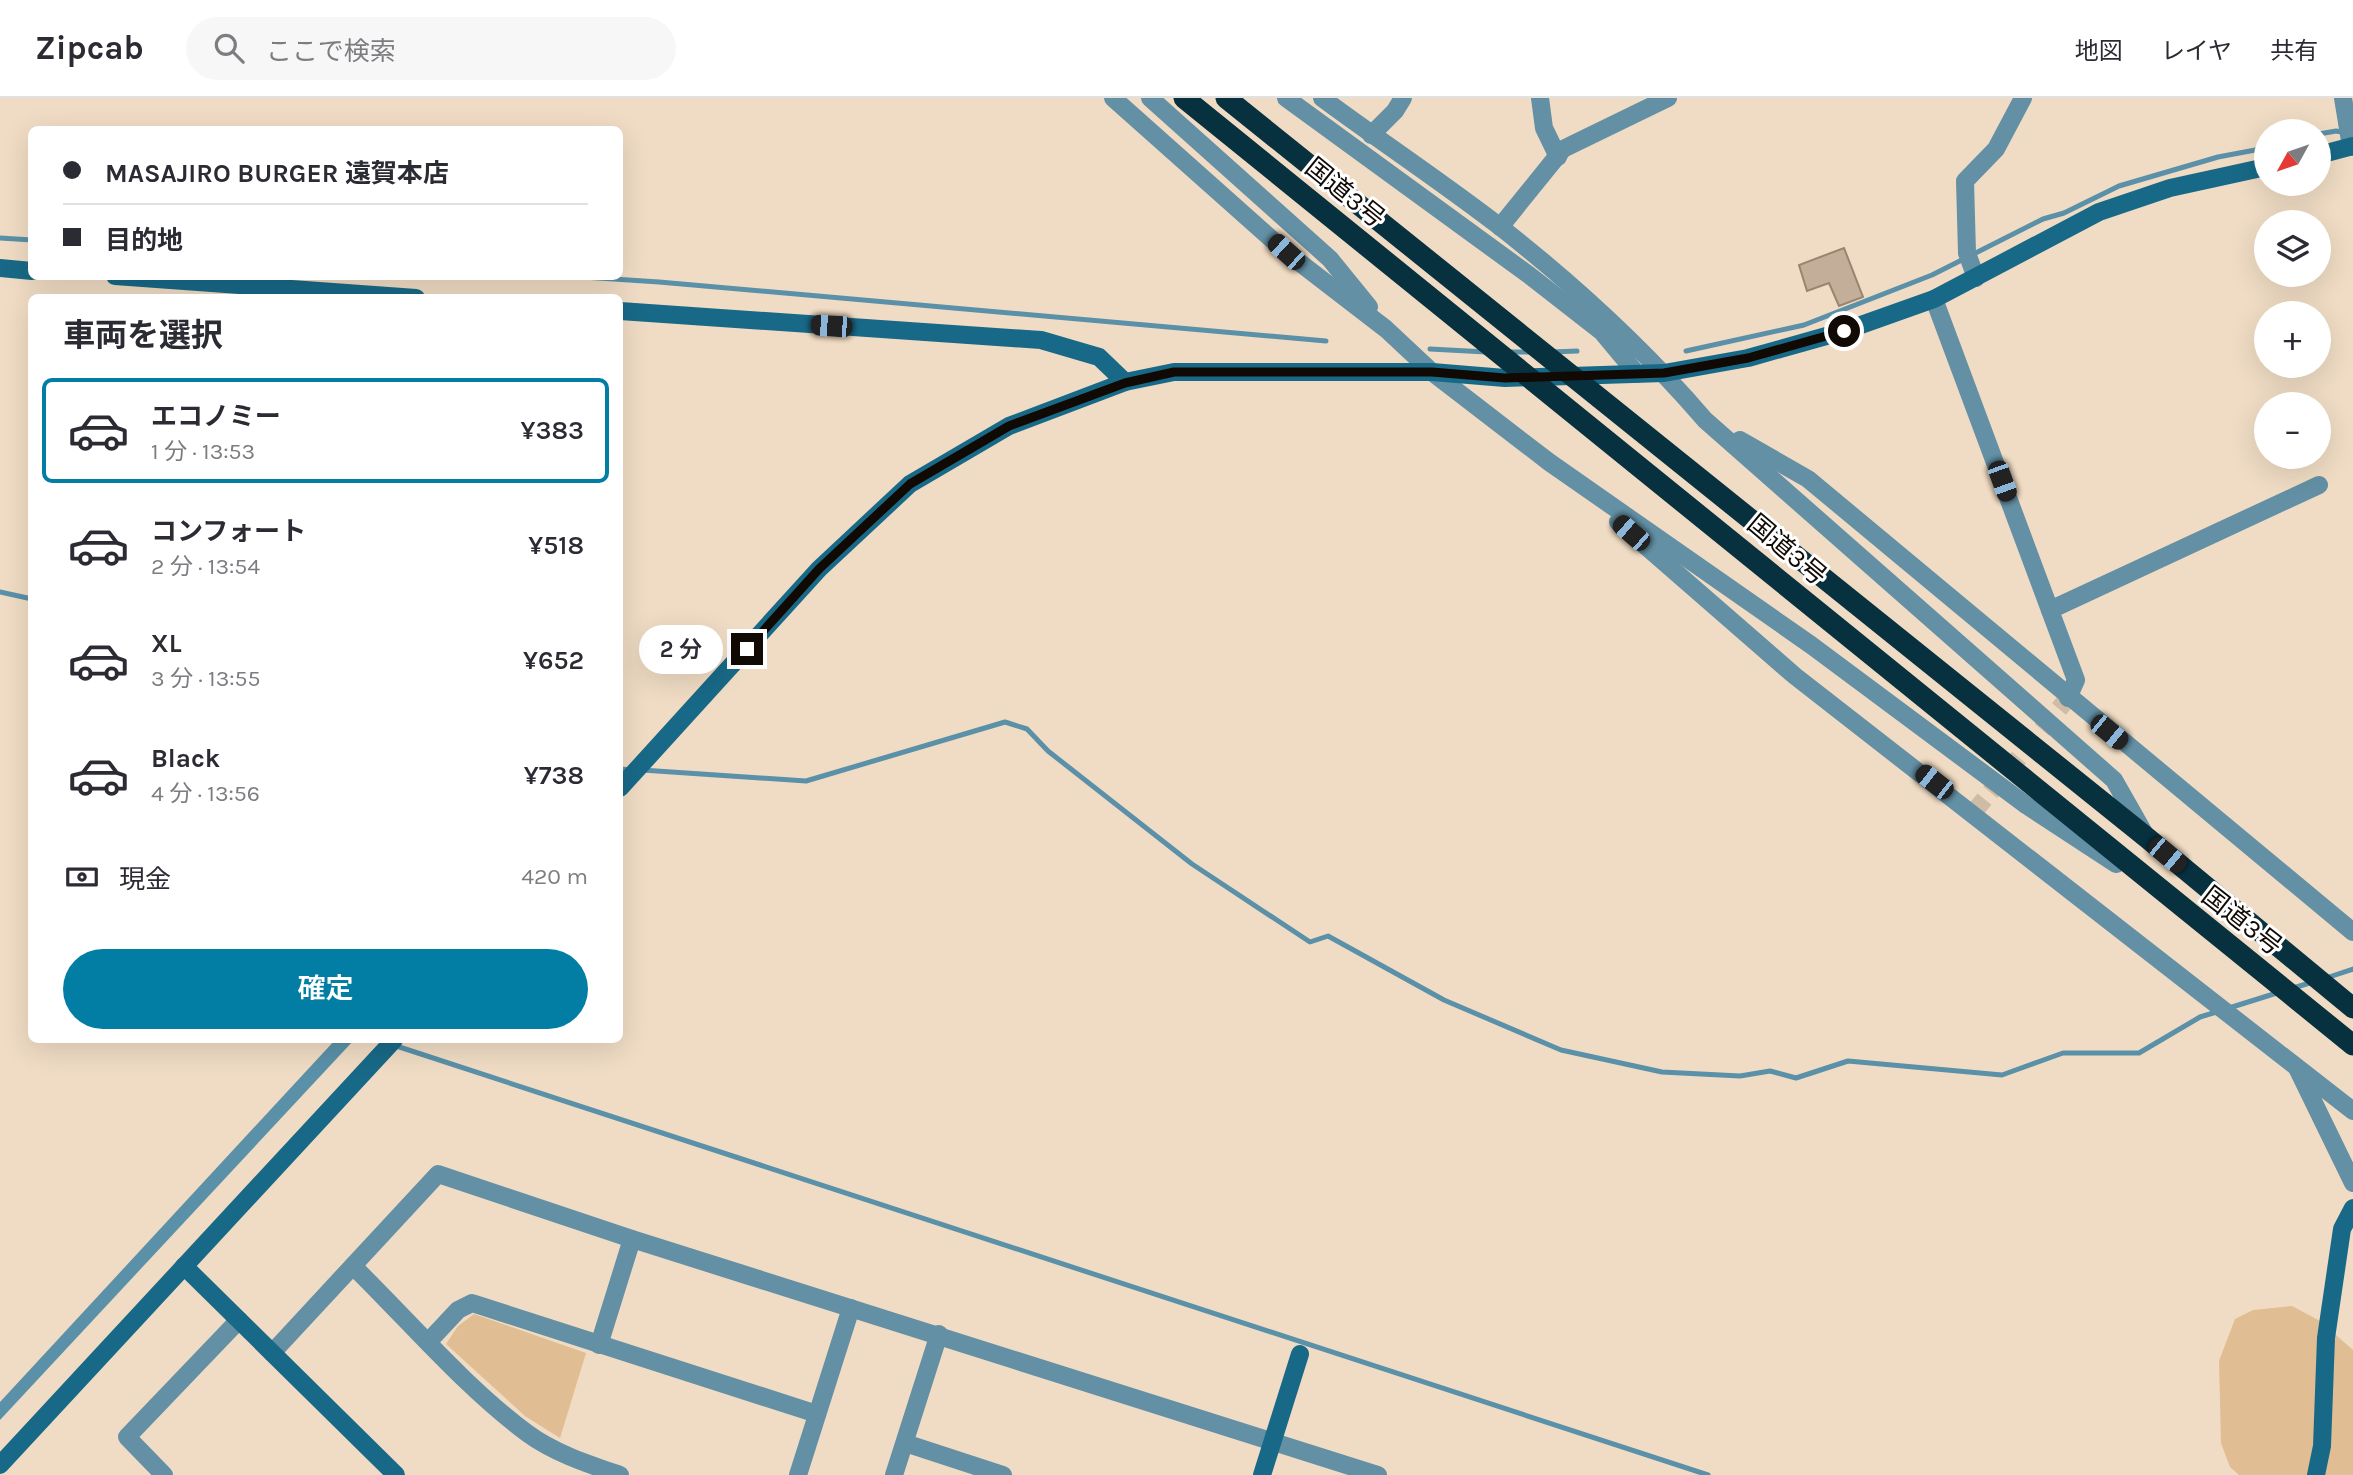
<!DOCTYPE html>
<html lang="ja">
<head>
<meta charset="utf-8">
<style>
  :root { --surface:#fff; --page:#f7f7f7; --text:#2b2b33; --muted:#7c7c81; --line:#e1e1e2; --accent:#027ea4 }
  body { margin:0; font-family:Karla,"Noto Sans JP",sans-serif; background:var(--page); color:var(--text); height:100vh; display:flex; flex-direction:column; font-size:26px; white-space:nowrap }
  * { box-sizing:border-box; margin:0 }
  p { font-size:23px; color:var(--muted) }
  .icon { flex:none; width:38px; height:38px; fill:none; stroke:currentColor; stroke-width:2; stroke-linecap:round; stroke-linejoin:round }
  .map { position:relative; flex:1; overflow:hidden }
  .sheet { position:absolute; left:28px; top:196px; width:595px; height:749px; display:flex; flex-direction:column; background:var(--surface); border-radius:10px; box-shadow:0 7px 28px #0002 }
  .sheet>* { flex:none }
  .guide { position:absolute; left:28px; top:28px; width:595px; height:154px; border-radius:10px; box-shadow:0 7px 28px #0002; display:grid; align-content:center; height:154px; padding:0 35px; background:var(--surface) }
  .needle { width:46px; rotate:230deg }
  .fabs { position:absolute; left:2254px; top:21px; display:grid; gap:14px }
  .fabs a { display:grid; place-items:center; width:77px; height:77px; border-radius:50%; background:var(--surface); box-shadow:0 7px 28px #0002; font-size:35px }
  .end { position:absolute; width:32px; height:32px; margin:-16px; border:9px solid #110a04; background:#fff; box-shadow:0 0 0 4px #fff }
  .from { border-radius:50% }
  .bubble { position:absolute; height:49px; border-radius:24px; background:var(--surface); box-shadow:0 7px 28px #0002; font-size:23px; font-weight:600; line-height:49px; text-align:center }
  .car { position:absolute; width:21px; height:42px; margin:-21px -10px; border-radius:9px; box-shadow:0 0 5px 2px #0007; background:linear-gradient(#222 24%,#8ab4d8 0 40%,#222 0 76%,#8ab4d8 0 86%,#222 0) }
  .guide b { display:flex; align-items:center; gap:24px; height:66px; font-size:26px }
  .guide b+b { border-top:2px solid var(--line) }
  .guide i { width:18px; height:18px; background:var(--text) }
  ul { padding:0; list-style:none }
  li { display:flex; align-items:center; gap:21px; height:105px; margin:0 14px 10px; padding:0 21px; border:4px solid transparent; border-radius:10px }
  li div { flex:1 }
  li b { display:block; font-size:26px }
  li em { font-style:normal; font-weight:600 }
  li.current { border-color:var(--accent) }
  li>.icon { width:63px; height:63px; stroke-width:1.5 }
  h2 { padding:0 35px; font-size:32px; line-height:84px }
  .pay { display:flex; align-items:center; gap:18px; height:77px; padding:0 35px; font-size:26px }
  .pay p { margin-inline-start:auto }
  .primary-button { display:flex; gap:14px; margin-top:auto; padding:14px 35px }
  .primary-button a { flex:1; height:80px; border-radius:42px; background:var(--accent); color:#fff; font-size:28px; font-weight:600; line-height:80px; text-align:center }
  header { display:flex; align-items:center; gap:42px; box-sizing:border-box; height:98px; padding:0 35px; background:var(--surface); border-bottom:2px solid var(--line) }
  header strong { font-size:33px }
  nav { display:flex; gap:38px; margin-inline-start:auto; font-size:24px }
  .search { width:490px; height:63px; background:var(--page); display:flex; align-items:center; gap:18px; box-sizing:border-box; padding:0 24px; border-radius:38px; color:var(--muted); font-size:26px }
  .map>svg:first-child { display:block }
  .green { fill:#e0bd93 }
  .water { fill:#5a90a8 }
  .lines { fill:none; stroke-linecap:round; stroke-linejoin:round }
  .stream { stroke:#5a90a8; stroke-width:5 }
  .building { fill:#c3af99; stroke:#988570; stroke-width:2 }
  .street-tunnel { stroke:#cfbca7; stroke-width:18; stroke-dasharray:18 9; stroke-linecap:butt }
  .street { stroke:#6390a5; stroke-width:18 }
  .secondary { stroke:#186987; stroke-width:18 }
  .highway { stroke:#083140; stroke-width:21 }
  .route { stroke:#110a04; stroke-width:9 }
  .labels { text-anchor:middle; dominant-baseline:central; stroke-width:6; stroke-linejoin:round; paint-order:stroke }
  .street-label { font-size:26px; fill:#110a04; stroke:#fff }
</style>
</head>
<body>
<header>
<strong>Zipcab</strong>
<div class="search"><svg class="icon" aria-label="search" viewBox="0 0 24 24"><circle cx="10" cy="10" r="6"/><path d="M15 15l6 6"/></svg>ここで検索</div>
<nav><a>地図</a><a>レイヤ</a><a>共有</a></nav>
</header>
<div class="map">
<svg width="2353" height="1377" viewBox="0 0 2353 1377">
  <rect width="100%" height="100%" fill="#f0dcc4"/>
  <g class="green">
    <path d="M2292 1208 2320 1223 2353 1252V1377H2239L2230 1369 2221 1345 2219 1263 2235 1221 2253 1212Z"/>
    <path d="M474 1216 586 1255 560 1340 525 1318 446 1246 458 1228Z"/>
  </g>
  <path class="water" d="M335 942H354L0 1322V1304Z"/>
  <g class="lines">
    <g class="stream">
      <path d="M2319 36 2336 33 2347 35"/>
      <path d="M0 140 32 142"/>
      <path d="M568 178 659 184 1326 243"/>
      <path d="M1430 251 1486 254"/>
      <path d="M1686 253 1804 227 1932 177 2043 121 2064 115 2119 88 2218 59 2266 50"/>
      <path d="M1510 254H1532"/>
      <path d="M1552 254 1577 253"/>
      <path d="M0 494 32 501"/>
      <path d="M620 671 632 672"/>
      <path d="M642 672 806 683 1005 624 1027 631 1048 653 1192 766 1310 844 1328 838 1444 902 1561 952 1662 974 1740 978 1770 973 1796 980 1848 963 2002 977 2063 955H2139L2200 919 2220 913"/>
      <path d="M32 820V822"/>
      <path d="M2326 880 2353 871"/>
      <path d="M2293 890 2313 884"/>
      <path d="M2229 910 2280 894"/>
      <path d="M378 942 1708 1377"/>
    </g>
  </g>
  <path class="building" d="M1844 150 1863 199 1839 208 1829 185 1807 193 1799 167Z"/>
  <g class="lines">
    <path class="street-tunnel" d="M1973 715 2068 600"/>
    <g class="street">
      <path d="M1113 0 1286 154 1386 231 1432 274 1549 364 1811 547 2026 707 2116 766"/>
      <path d="M1150 0 1330 161 1369 209"/>
      <path d="M1286 0 1529 177 1602 234 1637 276"/>
      <path d="M1322 0C1380 43 1442 84 1499 128 1573 186 1644 251 1705 322L2114 682 2143 733"/>
      <path d="M1540 0 1544 30 1558 59"/>
      <path d="M2343 0 2351 49"/>
      <path d="M1371 37 1395 13 1403 0"/>
      <path d="M1500 129 1563 51 1668 0"/>
      <path d="M1976 180 1967 155 1965 83 1996 51 2023 0"/>
      <path d="M1934 201 2076 582 2068 600"/>
      <path d="M1740 342 1808 381 2353 834"/>
      <path d="M1618 424 1795 578 2353 1013"/>
      <path d="M2050 512 2319 387"/>
      <path d="M2298 972 2353 1085"/>
      <path d="M353 1168C408 1222 466 1290 527 1335 554 1355 588 1366 620 1377"/>
      <path d="M429 1243 458 1212 472 1205 817 1316"/>
      <path d="M599 1247 632 1141"/>
      <path d="M272 1255 438 1076 632 1141 1378 1377"/>
      <path d="M905 1345 1003 1377"/>
      <path d="M164 1377 127 1339 239 1222"/>
      <path d="M798 1377 851 1210"/>
      <path d="M894 1377 939 1236"/>
    </g>
    <g class="secondary">
      <path d="M2319 57 2353 48"/>
      <path d="M0 170 32 173"/>
      <path d="M115 178 416 200"/>
      <path d="M620 213 1041 242 1099 259 1125 284"/>
      <path d="M620 690 819 471 910 386 1009 328 1125 284 1174 274H1432L1505 280 1664 275 1748 260 1844 233 1934 201 2099 114 2170 90 2266 69"/>
      <path d="M184 1168 396 1377"/>
      <path d="M0 1367 394 942"/>
      <path d="M1262 1377 1300 1256"/>
      <path d="M2316 1377 2322 1348 2326 1240 2342 1131 2353 1110"/>
    </g>
    <g class="highway">
      <path d="M1184 0 2353 947"/>
      <path d="M1226 0 2146 739 2353 910"/>
    </g>
  </g>
  <g class="lines">
    <path class="route" d="M747 551 819 471 910 386 1009 328 1125 285 1174 274H1432L1505 280 1664 275 1748 260 1844 233"/>
  </g>
  <g class="labels">
    <g class="street-label">
      <text transform="translate(1345 95) rotate(39)">国道3号</text>
      <text transform="translate(1787 452) rotate(40)">国道3号</text>
      <text transform="translate(2242 823) rotate(38)">国道3号</text>
    </g>
  </g>
</svg>
<div class="fabs">
<a><svg class="needle" viewBox="-14 -14 28 28"><path d="M0-13l5 13h-10z" fill="#e53935"/><path d="M0 13l5-13h-10z" fill="#7c7c81"/></svg></a>
<a><svg class="icon" aria-label="layers" viewBox="0 0 24 24"><path d="M12 4l9 5-9 5-9-5zM3 14l9 5 9-5"/></svg></a>
<a>+</a>
<a>−</a>
</div>
<i class="end from" style="left:1844px;top:233px"></i>
<i class="end" style="left:747px;top:551px"></i>
<div class="bubble" style="left:639px;top:527px;width:84px">2 分</div>
<i class="car" style="left:1286px;top:154px;rotate:312deg"></i>
<i class="car" style="left:831px;top:228px;rotate:274deg"></i>
<i class="car" style="left:2002px;top:383px;rotate:160deg"></i>
<i class="car" style="left:1631px;top:435px;rotate:311deg"></i>
<i class="car" style="left:2109px;top:634px;rotate:129deg"></i>
<i class="car" style="left:1934px;top:684px;rotate:308deg"></i>
<i class="car" style="left:2167px;top:757px;rotate:130deg"></i>
<div class="guide">
<b><i class="from"></i>MASAJIRO BURGER 遠賀本店</b>
<b><i></i>目的地</b>
</div>
<section class="sheet">
<h2>車両を選択</h2>
<ul>
<li class="current"><svg class="icon" aria-label="car" viewBox="0 0 24 24"><path d="M5 17H2v-5l4-1 3-4h7l3 4 3 1v5h-3M9 17h6M6 11h13"/><circle cx="7" cy="17" r="2"/><circle cx="17" cy="17" r="2"/></svg><div><b>エコノミー</b><p>1 分 · 13:53</p></div><em>¥383</em></li>
<li><svg class="icon" aria-label="car" viewBox="0 0 24 24"><path d="M5 17H2v-5l4-1 3-4h7l3 4 3 1v5h-3M9 17h6M6 11h13"/><circle cx="7" cy="17" r="2"/><circle cx="17" cy="17" r="2"/></svg><div><b>コンフォート</b><p>2 分 · 13:54</p></div><em>¥518</em></li>
<li><svg class="icon" aria-label="car" viewBox="0 0 24 24"><path d="M5 17H2v-5l4-1 3-4h7l3 4 3 1v5h-3M9 17h6M6 11h13"/><circle cx="7" cy="17" r="2"/><circle cx="17" cy="17" r="2"/></svg><div><b>XL</b><p>3 分 · 13:55</p></div><em>¥652</em></li>
<li><svg class="icon" aria-label="car" viewBox="0 0 24 24"><path d="M5 17H2v-5l4-1 3-4h7l3 4 3 1v5h-3M9 17h6M6 11h13"/><circle cx="7" cy="17" r="2"/><circle cx="17" cy="17" r="2"/></svg><div><b>Black</b><p>4 分 · 13:56</p></div><em>¥738</em></li>
</ul>
<div class="pay"><svg class="icon" aria-label="cash" viewBox="0 0 24 24"><path d="M3 7h18v10H3z"/><circle cx="12" cy="12" r="2"/></svg>現金<p>420 m</p></div>
<div class="primary-button"><a>確定</a></div>
</section>
</div>
</body>
</html>
